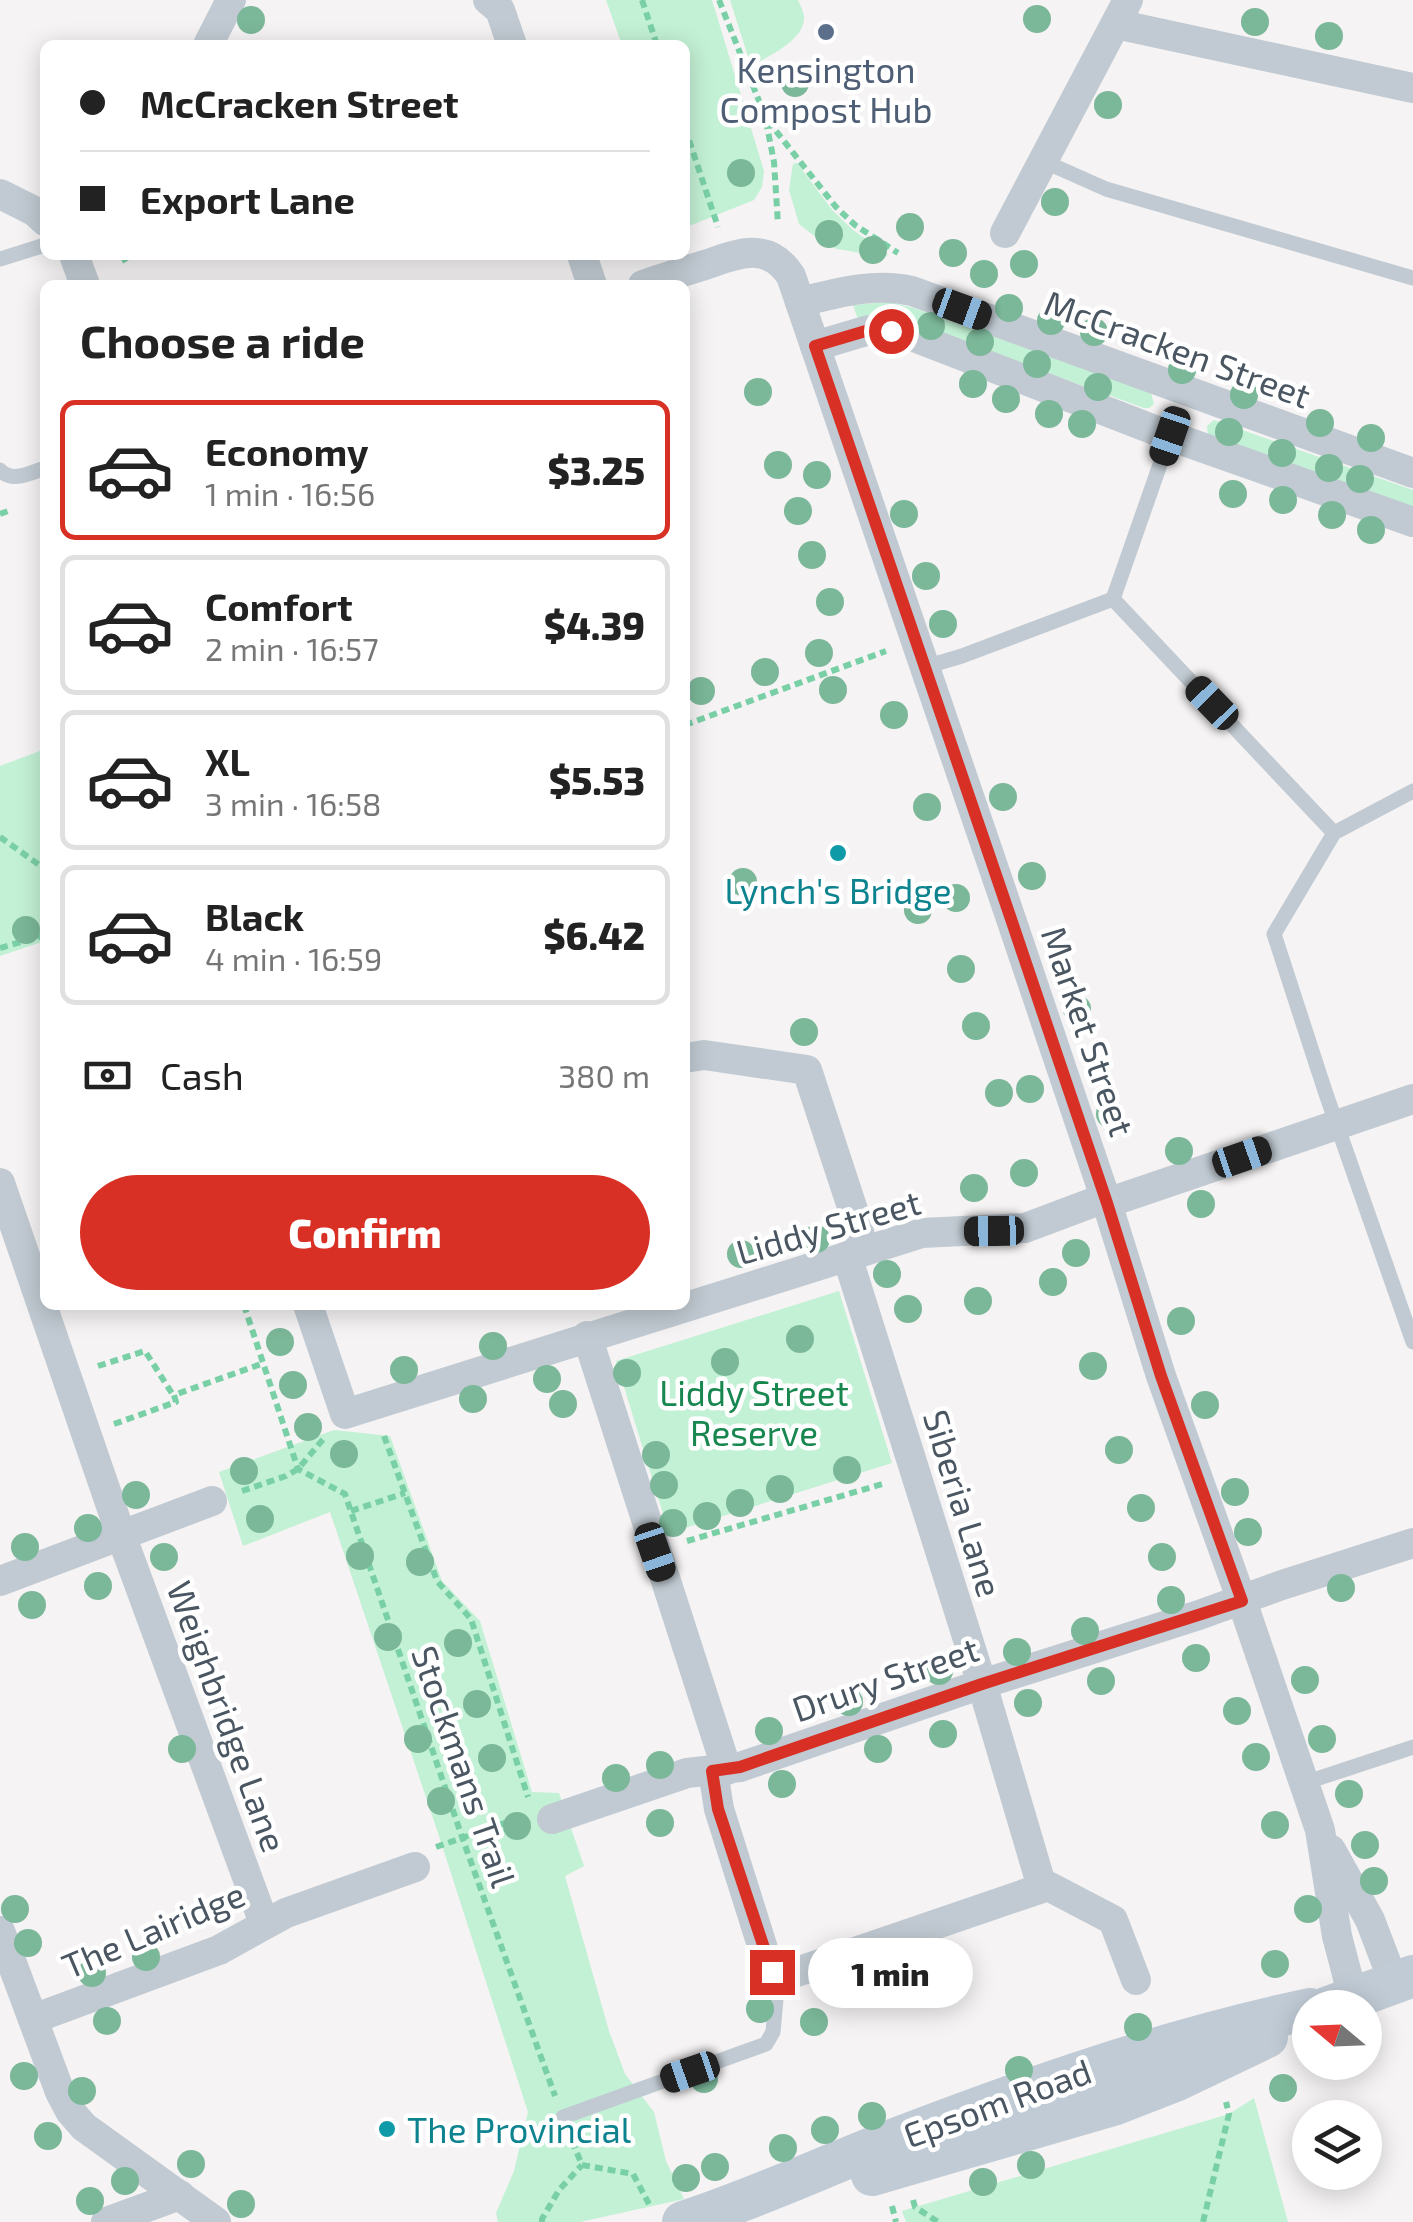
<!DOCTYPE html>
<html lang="en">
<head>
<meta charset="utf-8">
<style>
  :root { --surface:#fff; --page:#f2f2f2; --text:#222; --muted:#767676; --line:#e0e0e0; --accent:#d93025 }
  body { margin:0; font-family:"Exo 2",sans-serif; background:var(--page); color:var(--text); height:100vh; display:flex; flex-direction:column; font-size:38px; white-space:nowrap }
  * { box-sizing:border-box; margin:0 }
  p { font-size:32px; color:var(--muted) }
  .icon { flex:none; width:55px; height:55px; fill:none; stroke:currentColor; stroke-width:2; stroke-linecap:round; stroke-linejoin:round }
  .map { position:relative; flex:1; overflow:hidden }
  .panel { position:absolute; left:40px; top:280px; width:650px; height:1030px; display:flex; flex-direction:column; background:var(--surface); border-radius:15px; box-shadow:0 5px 25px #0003 }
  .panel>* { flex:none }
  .top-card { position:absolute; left:40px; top:40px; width:650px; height:220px; border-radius:15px; box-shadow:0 5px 25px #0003; display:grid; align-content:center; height:220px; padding:0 40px; background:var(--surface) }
  .needle { width:65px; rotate:289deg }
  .buttons { position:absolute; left:1292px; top:1990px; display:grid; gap:20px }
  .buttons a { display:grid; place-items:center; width:90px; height:90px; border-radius:50%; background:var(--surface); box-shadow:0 5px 25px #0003; font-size:50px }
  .end { position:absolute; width:45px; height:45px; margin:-22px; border:12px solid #d93025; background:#fff; box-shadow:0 0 0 5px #fff }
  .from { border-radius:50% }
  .bubble { position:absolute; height:70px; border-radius:35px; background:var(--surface); box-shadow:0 5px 25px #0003; font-size:32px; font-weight:800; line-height:70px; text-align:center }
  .car { position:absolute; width:30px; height:60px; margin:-30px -15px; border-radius:12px; box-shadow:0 0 8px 2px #0007; background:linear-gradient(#222 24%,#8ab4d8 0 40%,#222 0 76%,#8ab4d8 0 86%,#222 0) }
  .top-card b { display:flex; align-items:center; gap:35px; height:95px; font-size:38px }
  .top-card b+b { border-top:2px solid var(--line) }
  .top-card i { width:25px; height:25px; background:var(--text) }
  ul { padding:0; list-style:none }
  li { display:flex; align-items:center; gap:30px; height:140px; margin:0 20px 15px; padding:0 20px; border:5px solid var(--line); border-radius:15px }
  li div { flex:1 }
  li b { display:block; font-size:38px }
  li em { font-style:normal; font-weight:800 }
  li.active { border-color:var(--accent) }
  li>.icon { width:90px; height:90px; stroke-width:1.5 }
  h2 { padding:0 40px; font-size:45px; line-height:120px }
  .pay { display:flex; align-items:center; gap:25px; height:110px; padding:0 40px; font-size:38px }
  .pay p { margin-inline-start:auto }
  .action { display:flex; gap:20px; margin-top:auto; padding:20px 40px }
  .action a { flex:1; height:115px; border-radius:60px; background:var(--accent); color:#fff; font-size:40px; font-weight:800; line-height:115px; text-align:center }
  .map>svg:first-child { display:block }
  .green { fill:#c3f1d5 }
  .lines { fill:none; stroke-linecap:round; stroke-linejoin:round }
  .path { stroke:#7ad0a6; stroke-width:6; stroke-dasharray:8 5; stroke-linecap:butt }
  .lane { stroke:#c1cad2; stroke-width:15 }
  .street { stroke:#c1cad2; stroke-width:30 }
  .secondary { stroke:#c1cbd6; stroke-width:42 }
  .tree { fill:#7bb799 }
  .route { stroke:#d93025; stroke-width:12 }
  .service-dot { fill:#5c6f8a; stroke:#fff; stroke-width:4 }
  .culture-dot { fill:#0f9aa8; stroke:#fff; stroke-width:4 }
  .labels { text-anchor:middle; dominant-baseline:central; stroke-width:9; stroke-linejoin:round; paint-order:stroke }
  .service-label { font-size:35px; fill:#4e5e75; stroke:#fff }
  .street-label { font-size:35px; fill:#4a5661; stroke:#fff }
  .culture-label { font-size:35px; fill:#0d838f; stroke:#fff }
  .park-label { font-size:35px; fill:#17864f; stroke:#fff }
</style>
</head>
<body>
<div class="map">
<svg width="1413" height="2222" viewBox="0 0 1413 2222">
  <rect width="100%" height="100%" fill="#f5f3f3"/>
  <g class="green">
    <path d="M606 0H712L764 171 762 187 754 200 689 226 685 215V45H622Z"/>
    <path d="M730 0H798C800 5 803 10 804 16 806 40 769 56 751 66Z"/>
    <path d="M797 163 833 211 853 230 888 255 885 257 837 249 818 239 799 224 789 190 793 164Z"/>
    <path d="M876 303H894L914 308 1151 393 1154 404 1149 408H1144L913 324 858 319 853 305Z"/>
    <path d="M1214 420 1413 490V508L1208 435 1207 426Z"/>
    <path d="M45 749V941L0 956V766Z"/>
    <path d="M839 1291 892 1463 669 1533 616 1361Z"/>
    <path d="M334 1430 390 1436 442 1581 480 1621 532 1792 559 1793 584 1866 565 1876 609 2031 625 2074 654 2112 666 2161 684 2199 580 2222H498L496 2213 514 2171 528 2112 438 1833 330 1512 243 1546 219 1472Z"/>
    <path d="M1254 2098 1288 2222H906L902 2211 1229 2114Z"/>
  </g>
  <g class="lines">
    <g class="path">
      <path d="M642 0 657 45"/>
      <path d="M719 0 765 116 774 162 778 224"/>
      <path d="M768 121 836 207 855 225 898 253"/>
      <path d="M685 128 718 227"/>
      <path d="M122 255 128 266"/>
      <path d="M0 514 11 510"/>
      <path d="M685 725 886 651"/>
      <path d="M0 837 45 869"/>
      <path d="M0 948 45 935"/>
      <path d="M244 1305 298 1469 345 1494 462 1837 555 2096"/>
      <path d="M98 1366 145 1351 173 1395"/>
      <path d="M114 1424 176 1402 174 1395 264 1363"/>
      <path d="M384 1436 437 1581 471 1619 528 1797"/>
      <path d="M242 1491 286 1476 298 1469 325 1437"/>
      <path d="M351 1511 405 1493"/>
      <path d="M687 1541 886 1483"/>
      <path d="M436 1847 519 1818"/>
      <path d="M572 2141 582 2165 633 2174 649 2204"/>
      <path d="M913 2200 915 2207 938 2222"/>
      <path d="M892 2206 896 2222"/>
      <path d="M542 2222V2219L559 2190 582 2165"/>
      <path d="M1203 2222 1229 2114 1226 2102"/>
    </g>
    <g class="lane">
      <path d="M1043 161 1106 189 1413 278"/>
      <path d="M0 259 45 245"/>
      <path d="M0 470C12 483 30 473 45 468"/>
      <path d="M1113 599 1334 833"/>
      <path d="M925 667 962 656 1113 599 1170 436"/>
      <path d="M1413 791 1334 833 1274 934 1325 1091 1413 1342"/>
      <path d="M1304 1783 1413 1747"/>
      <path d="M563 2117 766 2044 773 2032 778 1977"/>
    </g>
    <g class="street">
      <path d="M488 0 500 10 512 45"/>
      <path d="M1116 24 1413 88"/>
      <path d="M208 45 231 0"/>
      <path d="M0 194 34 211 45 221"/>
      <path d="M1005 233 1128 0"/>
      <path d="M74 255 85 285"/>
      <path d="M582 255 592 285"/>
      <path d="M643 285C664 278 684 271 705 265 737 254 768 240 791 276L1010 916 1107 1203 1161 1376 1242 1601 1320 1830 1337 1936 1353 1997"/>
      <path d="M800 302C837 293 874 282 912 291L1413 473"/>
      <path d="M815 346 869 330 909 335 1170 436 1413 522"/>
      <path d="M685 1058 704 1055 807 1070 853 1210 864 1251"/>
      <path d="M0 1183 121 1535 264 1923"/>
      <path d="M1107 1203 1413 1099"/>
      <path d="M847 1256 982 1684 1042 1887"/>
      <path d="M308 1305 345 1414 922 1233 1025 1228 1105 1198"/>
      <path d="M587 1336 727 1770"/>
      <path d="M0 1581 212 1501"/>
      <path d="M713 1771 719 1809 766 1958 776 1977 785 1976 1048 1886 1113 1920 1136 1980"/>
      <path d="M552 1819 687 1773 740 1767 982 1684 1199 1615 1282 1585 1413 1543"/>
      <path d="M1331 1850 1370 1920 1394 1983"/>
      <path d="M0 1931 60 2092 70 2111 84 2127 216 2222"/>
      <path d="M33 2019 219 1950 286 1913 415 1867"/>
      <path d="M106 2222 180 2195"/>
    </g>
    <g class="secondary">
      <path d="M1326 2008 1413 1976"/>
      <path d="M872 2175 1116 2104 1175 2081 1267 2037"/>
      <path d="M683 2222C751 2200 816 2170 882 2144 1022 2090 1163 2040 1310 2009"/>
    </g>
  </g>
  <g class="tree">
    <circle cx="1037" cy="19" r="14"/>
    <circle cx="251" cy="20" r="14"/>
    <circle cx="1255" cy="22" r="14"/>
    <circle cx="1329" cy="36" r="14"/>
    <circle cx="795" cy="83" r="14"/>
    <circle cx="1108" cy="105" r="14"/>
    <circle cx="741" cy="173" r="14"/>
    <circle cx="1055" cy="202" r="14"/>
    <circle cx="910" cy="227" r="14"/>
    <circle cx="829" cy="234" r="14"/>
    <circle cx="873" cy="250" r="14"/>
    <circle cx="953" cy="253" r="14"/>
    <circle cx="1024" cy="264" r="14"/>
    <circle cx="984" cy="274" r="14"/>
    <circle cx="1009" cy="308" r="14"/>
    <circle cx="1051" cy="321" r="14"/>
    <circle cx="931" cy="326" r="14"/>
    <circle cx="1094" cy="332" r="14"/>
    <circle cx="980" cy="342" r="14"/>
    <circle cx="1037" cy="364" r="14"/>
    <circle cx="1182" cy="370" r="14"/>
    <circle cx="973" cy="384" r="14"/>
    <circle cx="1098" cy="387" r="14"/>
    <circle cx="758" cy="392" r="14"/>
    <circle cx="1244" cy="395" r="14"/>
    <circle cx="1006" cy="399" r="14"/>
    <circle cx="1049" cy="414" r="14"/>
    <circle cx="1320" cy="423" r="14"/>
    <circle cx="1082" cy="424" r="14"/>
    <circle cx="1229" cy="432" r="14"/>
    <circle cx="1371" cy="438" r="14"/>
    <circle cx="1282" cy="453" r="14"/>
    <circle cx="778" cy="465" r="14"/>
    <circle cx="1329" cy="468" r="14"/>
    <circle cx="817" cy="475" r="14"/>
    <circle cx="1360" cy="479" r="14"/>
    <circle cx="1233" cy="494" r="14"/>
    <circle cx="1283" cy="500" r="14"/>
    <circle cx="798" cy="511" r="14"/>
    <circle cx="904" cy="514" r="14"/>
    <circle cx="1332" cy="515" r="14"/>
    <circle cx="1371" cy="530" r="14"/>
    <circle cx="812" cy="555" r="14"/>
    <circle cx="926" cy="576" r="14"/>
    <circle cx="830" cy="602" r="14"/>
    <circle cx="943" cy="624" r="14"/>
    <circle cx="819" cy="653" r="14"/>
    <circle cx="765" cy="672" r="14"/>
    <circle cx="833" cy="690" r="14"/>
    <circle cx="701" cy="691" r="14"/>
    <circle cx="894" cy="715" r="14"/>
    <circle cx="1003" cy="797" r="14"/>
    <circle cx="927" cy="807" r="14"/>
    <circle cx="1032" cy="876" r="14"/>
    <circle cx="743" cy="882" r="14"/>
    <circle cx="956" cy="898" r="14"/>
    <circle cx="918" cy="910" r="14"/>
    <circle cx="26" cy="930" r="14"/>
    <circle cx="961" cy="969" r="14"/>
    <circle cx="1077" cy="1009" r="14"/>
    <circle cx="976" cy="1026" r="14"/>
    <circle cx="804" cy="1032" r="14"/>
    <circle cx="1030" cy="1089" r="14"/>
    <circle cx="999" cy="1093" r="14"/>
    <circle cx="1110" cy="1114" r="14"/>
    <circle cx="1179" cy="1151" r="14"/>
    <circle cx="1024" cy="1173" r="14"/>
    <circle cx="974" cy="1188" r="14"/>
    <circle cx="1201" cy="1204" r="14"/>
    <circle cx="816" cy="1239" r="14"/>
    <circle cx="1076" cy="1253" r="14"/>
    <circle cx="741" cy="1254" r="14"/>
    <circle cx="887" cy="1274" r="14"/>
    <circle cx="1053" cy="1282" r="14"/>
    <circle cx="978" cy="1301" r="14"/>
    <circle cx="908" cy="1309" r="14"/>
    <circle cx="1181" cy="1321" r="14"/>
    <circle cx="800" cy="1339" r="14"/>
    <circle cx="280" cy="1342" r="14"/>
    <circle cx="493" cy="1346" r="14"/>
    <circle cx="725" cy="1362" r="14"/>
    <circle cx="1093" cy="1366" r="14"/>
    <circle cx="404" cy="1370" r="14"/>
    <circle cx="627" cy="1373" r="14"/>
    <circle cx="547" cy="1379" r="14"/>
    <circle cx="293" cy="1385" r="14"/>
    <circle cx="473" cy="1399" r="14"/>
    <circle cx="563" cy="1404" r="14"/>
    <circle cx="1205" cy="1405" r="14"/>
    <circle cx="308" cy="1427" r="14"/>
    <circle cx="1119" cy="1450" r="14"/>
    <circle cx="344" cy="1454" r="14"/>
    <circle cx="656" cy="1455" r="14"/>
    <circle cx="847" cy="1470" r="14"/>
    <circle cx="244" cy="1471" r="14"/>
    <circle cx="664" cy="1485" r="14"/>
    <circle cx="780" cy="1489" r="14"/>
    <circle cx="1235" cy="1492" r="14"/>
    <circle cx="136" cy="1495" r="14"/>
    <circle cx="740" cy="1503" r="14"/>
    <circle cx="1141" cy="1508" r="14"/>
    <circle cx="707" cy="1516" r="14"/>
    <circle cx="260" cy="1519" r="14"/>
    <circle cx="673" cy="1523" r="14"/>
    <circle cx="88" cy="1528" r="14"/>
    <circle cx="1248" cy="1532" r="14"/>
    <circle cx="25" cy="1547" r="14"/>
    <circle cx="360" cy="1556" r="14"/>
    <circle cx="164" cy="1557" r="14"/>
    <circle cx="1162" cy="1557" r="14"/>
    <circle cx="420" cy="1562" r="14"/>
    <circle cx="98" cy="1586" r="14"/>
    <circle cx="1341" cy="1588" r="14"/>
    <circle cx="1171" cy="1600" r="14"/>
    <circle cx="32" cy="1605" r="14"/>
    <circle cx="1085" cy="1631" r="14"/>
    <circle cx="388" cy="1637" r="14"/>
    <circle cx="458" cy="1643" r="14"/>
    <circle cx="1017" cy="1652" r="14"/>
    <circle cx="1196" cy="1658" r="14"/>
    <circle cx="939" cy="1671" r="14"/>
    <circle cx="1305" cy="1680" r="14"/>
    <circle cx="1101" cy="1681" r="14"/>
    <circle cx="849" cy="1702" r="14"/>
    <circle cx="1028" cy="1703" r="14"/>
    <circle cx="477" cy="1704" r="14"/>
    <circle cx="1237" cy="1711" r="14"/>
    <circle cx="769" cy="1731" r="14"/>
    <circle cx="943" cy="1734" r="14"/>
    <circle cx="418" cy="1739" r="14"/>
    <circle cx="1322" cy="1739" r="14"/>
    <circle cx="182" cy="1749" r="14"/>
    <circle cx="878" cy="1749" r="14"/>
    <circle cx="1256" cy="1757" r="14"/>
    <circle cx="492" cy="1758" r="14"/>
    <circle cx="660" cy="1765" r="14"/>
    <circle cx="616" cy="1778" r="14"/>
    <circle cx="782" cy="1784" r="14"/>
    <circle cx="1349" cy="1794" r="14"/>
    <circle cx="441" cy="1801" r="14"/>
    <circle cx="660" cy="1823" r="14"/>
    <circle cx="1275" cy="1825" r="14"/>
    <circle cx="517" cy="1826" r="14"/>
    <circle cx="1365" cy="1845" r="14"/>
    <circle cx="1374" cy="1881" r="14"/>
    <circle cx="15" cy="1909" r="14"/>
    <circle cx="1308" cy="1909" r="14"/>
    <circle cx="28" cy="1943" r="14"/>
    <circle cx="146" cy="1957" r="14"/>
    <circle cx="1275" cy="1964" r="14"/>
    <circle cx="92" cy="1973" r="14"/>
    <circle cx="760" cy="2009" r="14"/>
    <circle cx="107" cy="2021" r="14"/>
    <circle cx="814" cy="2022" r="14"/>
    <circle cx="1138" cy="2027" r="14"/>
    <circle cx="1019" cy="2070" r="14"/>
    <circle cx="24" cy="2076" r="14"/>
    <circle cx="704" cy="2079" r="14"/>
    <circle cx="1283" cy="2088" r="14"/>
    <circle cx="82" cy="2091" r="14"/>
    <circle cx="872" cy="2116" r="14"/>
    <circle cx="825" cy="2130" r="14"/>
    <circle cx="48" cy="2136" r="14"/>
    <circle cx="783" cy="2148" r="14"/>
    <circle cx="191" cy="2164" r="14"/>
    <circle cx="1031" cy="2165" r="14"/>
    <circle cx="715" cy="2167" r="14"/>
    <circle cx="686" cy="2178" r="14"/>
    <circle cx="125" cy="2181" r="14"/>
    <circle cx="983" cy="2182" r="14"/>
    <circle cx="90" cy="2201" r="14"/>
    <circle cx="241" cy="2204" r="14"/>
  </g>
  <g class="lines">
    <path class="route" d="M772 1972 718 1809 712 1771 740 1767 982 1684 1242 1601 1161 1376 1107 1203 1010 916 815 346 869 330 891 331"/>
  </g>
  <circle class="service-dot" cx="826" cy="32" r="10"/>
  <g class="culture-dot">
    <circle cx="838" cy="853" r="10"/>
    <circle cx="387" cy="2129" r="10"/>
  </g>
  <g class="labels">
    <g class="service-label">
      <text x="826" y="69">Kensington<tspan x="826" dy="40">Compost Hub</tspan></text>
    </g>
    <g class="street-label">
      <text transform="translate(1178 348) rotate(20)">McCracken Street</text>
      <text transform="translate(1089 1031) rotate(71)">Market Street</text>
      <text transform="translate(828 1226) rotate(-16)">Liddy Street</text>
      <text transform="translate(964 1503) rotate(73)">Siberia Lane</text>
      <text transform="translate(885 1678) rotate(-19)">Drury Street</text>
      <text transform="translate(228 1716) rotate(70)">Weighbridge Lane</text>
      <text transform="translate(465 1766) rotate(71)">Stockmans Trail</text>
      <text transform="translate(153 1929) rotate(-23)">The Lairidge</text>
      <text transform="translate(997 2102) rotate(-20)">Epsom Road</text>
    </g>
    <g class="culture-label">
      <text x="838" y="890">Lynch's Bridge</text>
      <text x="407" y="2129" text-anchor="start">The Provincial</text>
    </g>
    <g class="park-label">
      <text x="754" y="1392">Liddy Street<tspan x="754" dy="40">Reserve</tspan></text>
    </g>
  </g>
</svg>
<div class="buttons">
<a><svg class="needle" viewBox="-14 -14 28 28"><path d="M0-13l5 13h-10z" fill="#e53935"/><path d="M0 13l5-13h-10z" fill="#767676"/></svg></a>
<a><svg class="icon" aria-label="layers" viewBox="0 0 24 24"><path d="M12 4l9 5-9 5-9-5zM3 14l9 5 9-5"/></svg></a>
</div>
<i class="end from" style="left:891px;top:331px"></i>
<i class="end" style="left:772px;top:1972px"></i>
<div class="bubble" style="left:808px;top:1938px;width:165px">1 min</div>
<i class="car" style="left:962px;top:309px;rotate:110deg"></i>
<i class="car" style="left:1170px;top:436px;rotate:199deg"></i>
<i class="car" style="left:1212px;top:703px;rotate:316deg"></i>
<i class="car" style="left:1242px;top:1157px;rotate:71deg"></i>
<i class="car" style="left:994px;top:1231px;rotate:269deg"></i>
<i class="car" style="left:655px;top:1552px;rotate:161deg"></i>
<i class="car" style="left:690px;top:2072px;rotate:251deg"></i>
<div class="top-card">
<b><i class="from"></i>McCracken Street</b>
<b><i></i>Export Lane</b>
</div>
<section class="panel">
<h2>Choose a ride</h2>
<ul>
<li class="active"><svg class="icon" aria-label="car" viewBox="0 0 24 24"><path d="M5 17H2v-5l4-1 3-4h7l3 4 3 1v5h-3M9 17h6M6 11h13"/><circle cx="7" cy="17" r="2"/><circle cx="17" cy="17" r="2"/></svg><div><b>Economy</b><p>1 min · 16:56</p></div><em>$3.25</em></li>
<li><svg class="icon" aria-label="car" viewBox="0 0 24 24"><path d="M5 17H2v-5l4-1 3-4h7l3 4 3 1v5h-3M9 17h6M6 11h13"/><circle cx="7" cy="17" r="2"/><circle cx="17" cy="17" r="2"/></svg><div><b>Comfort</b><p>2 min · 16:57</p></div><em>$4.39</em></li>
<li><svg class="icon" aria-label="car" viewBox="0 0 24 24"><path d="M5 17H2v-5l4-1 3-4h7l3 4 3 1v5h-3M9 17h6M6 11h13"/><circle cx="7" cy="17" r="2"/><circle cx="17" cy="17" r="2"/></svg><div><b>XL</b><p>3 min · 16:58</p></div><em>$5.53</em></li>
<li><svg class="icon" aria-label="car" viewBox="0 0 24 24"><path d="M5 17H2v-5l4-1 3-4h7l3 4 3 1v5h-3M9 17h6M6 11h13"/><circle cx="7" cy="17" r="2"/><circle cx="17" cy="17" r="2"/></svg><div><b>Black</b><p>4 min · 16:59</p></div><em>$6.42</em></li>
</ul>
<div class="pay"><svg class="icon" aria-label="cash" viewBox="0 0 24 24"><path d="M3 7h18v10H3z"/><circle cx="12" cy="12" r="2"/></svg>Cash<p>380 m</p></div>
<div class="action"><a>Confirm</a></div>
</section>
</div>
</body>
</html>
